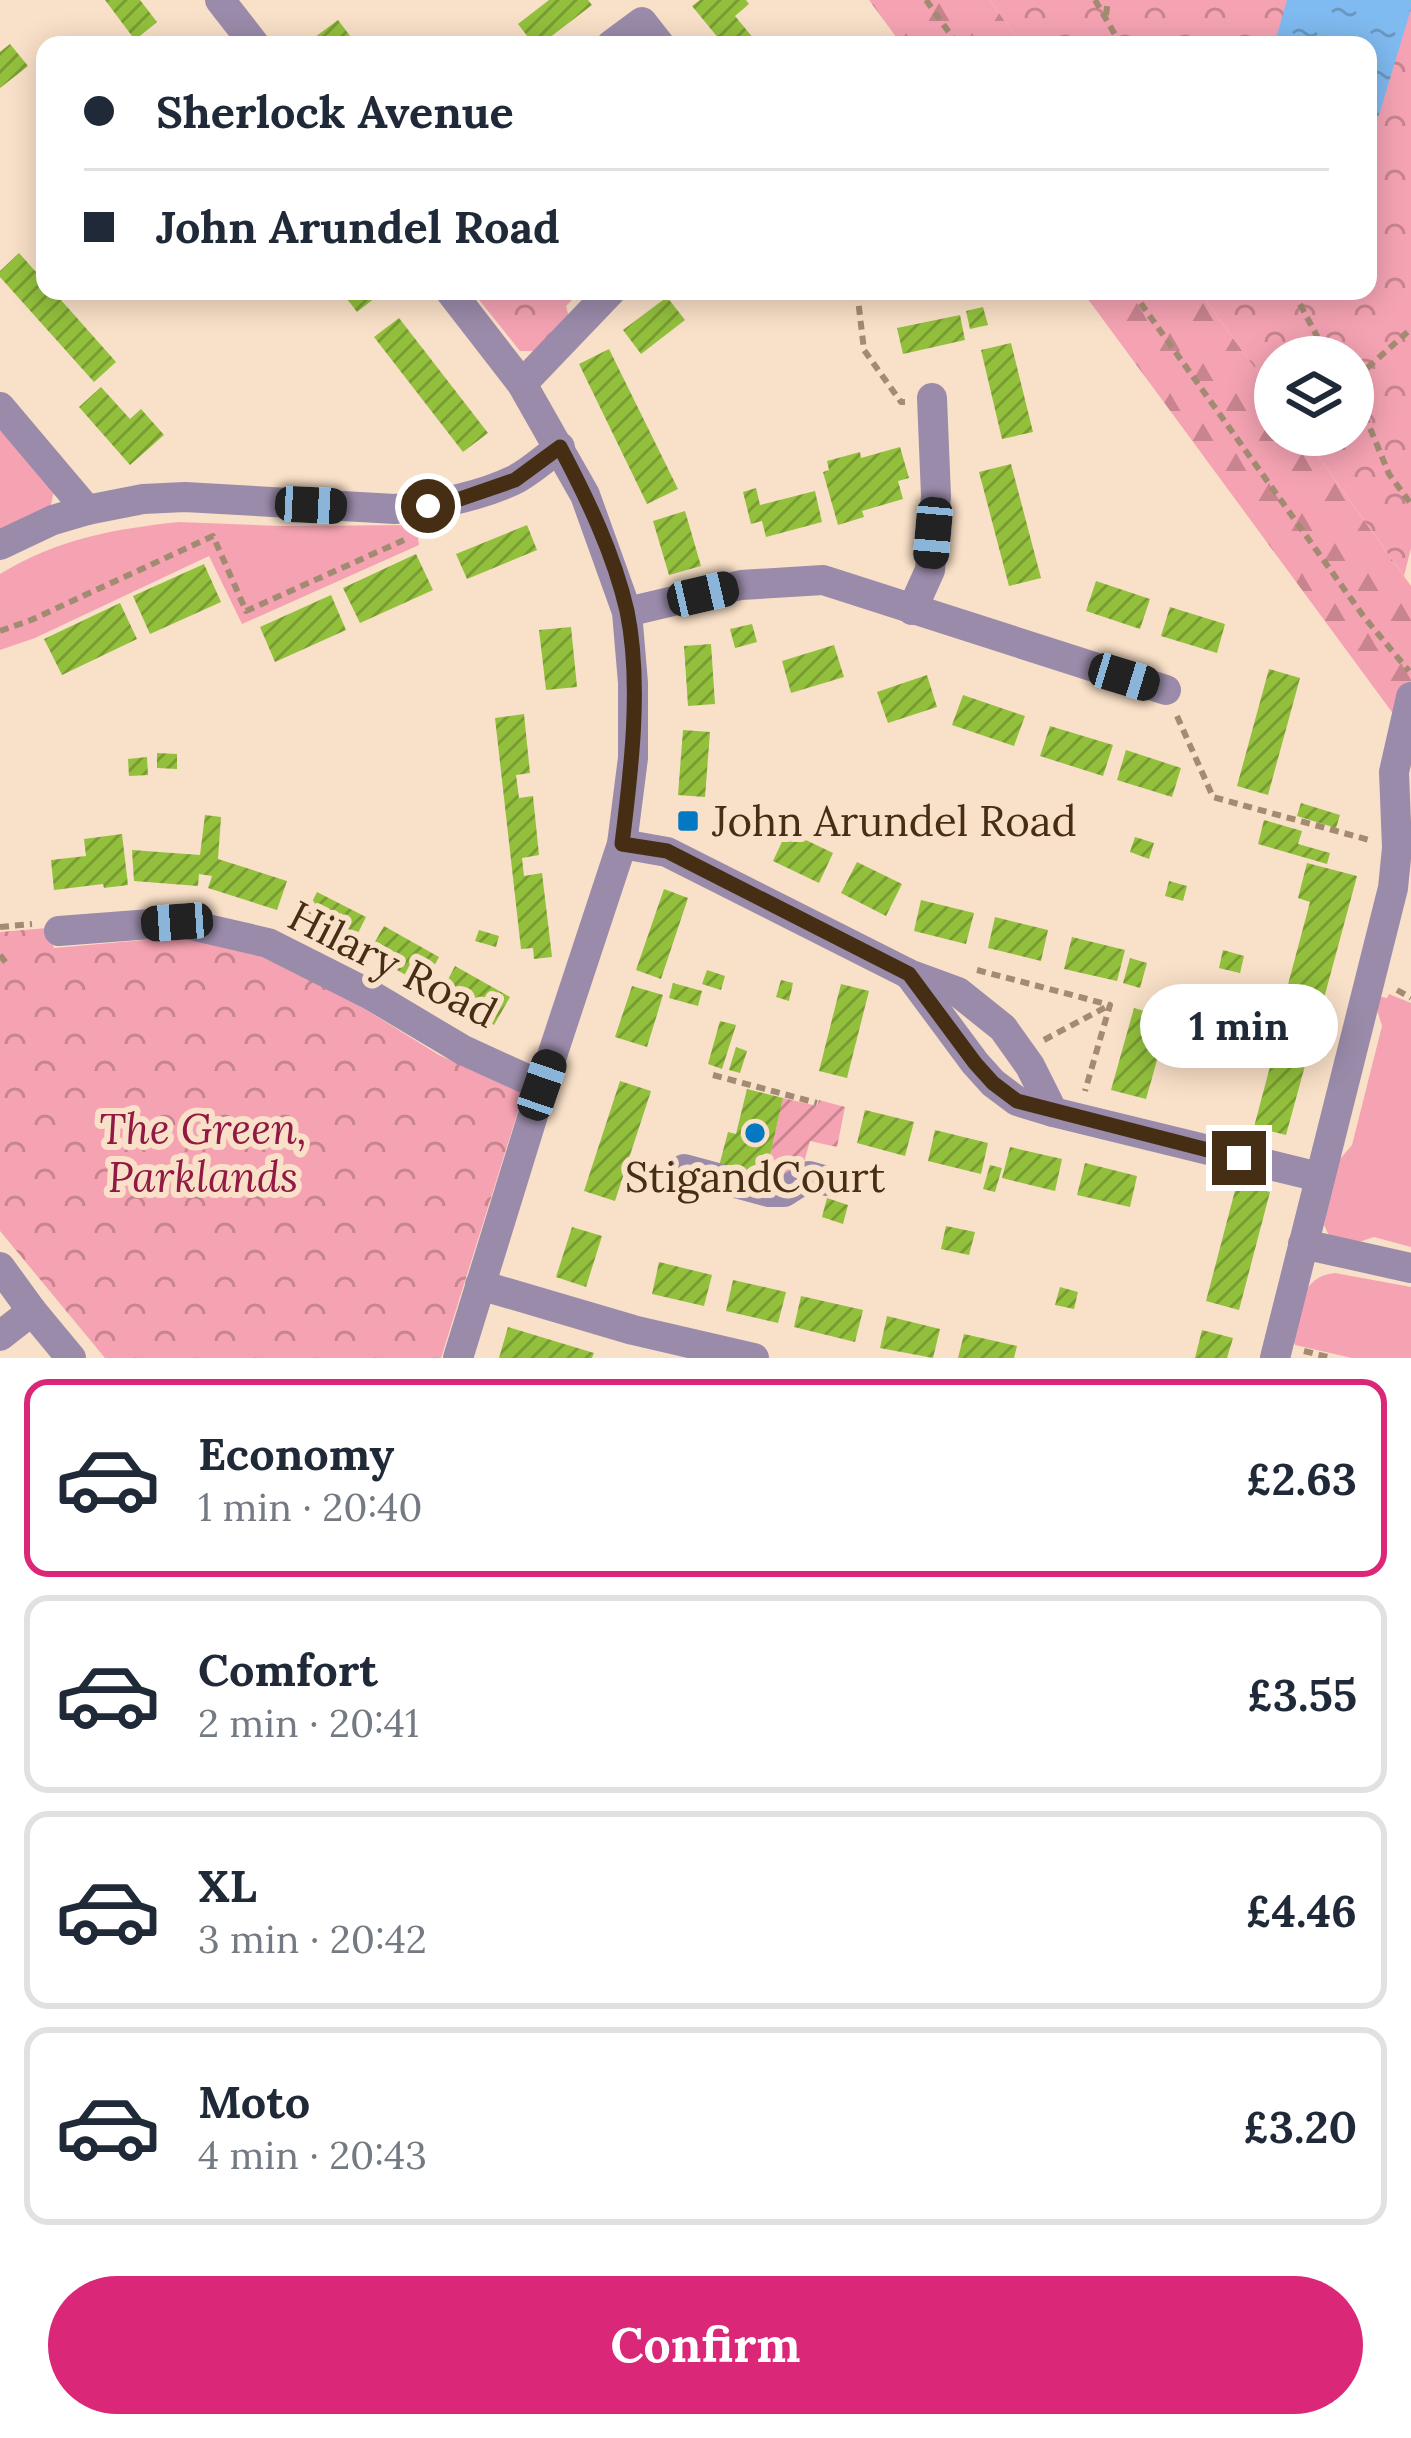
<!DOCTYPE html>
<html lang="en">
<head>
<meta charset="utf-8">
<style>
  :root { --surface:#fff; --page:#f6f6f7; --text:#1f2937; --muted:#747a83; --line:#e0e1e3; --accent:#db2777 }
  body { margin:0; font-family:Lora,serif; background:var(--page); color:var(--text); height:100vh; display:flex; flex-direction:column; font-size:45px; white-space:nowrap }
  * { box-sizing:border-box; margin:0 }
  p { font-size:39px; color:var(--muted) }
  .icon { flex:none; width:66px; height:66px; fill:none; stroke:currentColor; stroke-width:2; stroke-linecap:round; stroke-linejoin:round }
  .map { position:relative; height:1358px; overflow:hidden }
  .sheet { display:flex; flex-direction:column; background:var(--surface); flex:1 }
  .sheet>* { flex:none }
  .banner { position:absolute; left:36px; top:36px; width:1341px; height:264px; border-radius:24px; box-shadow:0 6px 30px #0003; display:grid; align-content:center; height:264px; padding:0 48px; background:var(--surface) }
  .tools { position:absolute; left:1254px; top:336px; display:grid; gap:24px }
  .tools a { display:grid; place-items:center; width:120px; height:120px; border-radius:50%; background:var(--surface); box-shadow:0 6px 30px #0003; font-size:60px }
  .end { position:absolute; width:54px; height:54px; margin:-27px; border:15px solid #452e14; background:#fff; box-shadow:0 0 0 6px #fff }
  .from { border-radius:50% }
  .bubble { position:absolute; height:84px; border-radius:42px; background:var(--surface); box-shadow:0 6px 30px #0003; font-size:39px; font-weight:700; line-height:84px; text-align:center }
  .car { position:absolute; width:36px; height:72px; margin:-36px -18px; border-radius:15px; box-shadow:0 0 9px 3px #0007; background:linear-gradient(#222 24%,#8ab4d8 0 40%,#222 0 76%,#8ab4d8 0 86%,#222 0) }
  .banner b { display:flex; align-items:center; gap:42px; height:114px; font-size:45px }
  .banner b+b { border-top:3px solid var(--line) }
  .banner i { width:30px; height:30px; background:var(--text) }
  ul { padding:21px 0 0; list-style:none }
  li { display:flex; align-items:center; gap:36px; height:198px; margin:0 24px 18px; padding:0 24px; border:6px solid var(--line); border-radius:24px }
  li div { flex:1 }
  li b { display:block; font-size:45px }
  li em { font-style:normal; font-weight:700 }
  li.current { border-color:var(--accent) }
  li>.icon { width:108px; height:108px; stroke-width:1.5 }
  .cta { display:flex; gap:24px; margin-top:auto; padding:24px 48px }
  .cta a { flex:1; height:138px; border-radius:72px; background:var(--accent); color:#fff; font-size:48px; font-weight:700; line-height:138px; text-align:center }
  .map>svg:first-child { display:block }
  .grass { fill:#f5a3b3 }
  .forest { fill:url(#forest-firs) }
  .park { fill:url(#park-crowns) }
  .garden { fill:url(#garden-furrows) }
  .water { fill:url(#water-ripples) }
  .building { fill:url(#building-hatch) }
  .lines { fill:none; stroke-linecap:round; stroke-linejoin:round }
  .path { stroke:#a38b72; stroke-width:6; stroke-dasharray:9 6; stroke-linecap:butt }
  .minor { stroke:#9a8baa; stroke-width:30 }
  .route { stroke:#452e14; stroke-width:15 }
  .poi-dot { fill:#0478c2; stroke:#f9e0c8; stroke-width:4.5 }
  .labels { text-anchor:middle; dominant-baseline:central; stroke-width:12; stroke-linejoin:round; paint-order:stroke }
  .poi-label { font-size:42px; fill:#452e14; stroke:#f9e0c8; text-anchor:start }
  .street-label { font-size:42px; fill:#452e14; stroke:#f9e0c8 }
  .park-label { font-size:42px; font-style:italic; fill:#911943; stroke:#f9e0c8 }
</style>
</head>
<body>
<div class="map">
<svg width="1411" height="1358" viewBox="0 0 1411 1358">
  <defs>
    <pattern id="forest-firs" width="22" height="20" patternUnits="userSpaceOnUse" patternTransform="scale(3)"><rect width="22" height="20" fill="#f5a3b3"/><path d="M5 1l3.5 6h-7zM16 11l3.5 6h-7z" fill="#c88590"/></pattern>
    <pattern id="park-crowns" width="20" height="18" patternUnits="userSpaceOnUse" patternTransform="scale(3)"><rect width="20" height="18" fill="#f5a3b3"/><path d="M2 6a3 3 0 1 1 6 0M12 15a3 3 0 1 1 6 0" fill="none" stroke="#c88590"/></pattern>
    <pattern id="garden-furrows" width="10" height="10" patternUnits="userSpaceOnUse" patternTransform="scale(3)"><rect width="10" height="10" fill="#f5a3b3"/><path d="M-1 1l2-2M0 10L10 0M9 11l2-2" fill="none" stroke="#c88590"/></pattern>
    <pattern id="water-ripples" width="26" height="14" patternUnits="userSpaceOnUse" patternTransform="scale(3)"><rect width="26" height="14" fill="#7fbaf0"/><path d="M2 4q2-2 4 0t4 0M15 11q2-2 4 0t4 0" fill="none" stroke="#6a98c1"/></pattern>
    <pattern id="building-hatch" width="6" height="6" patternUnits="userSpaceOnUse" patternTransform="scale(3)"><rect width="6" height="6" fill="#92c03d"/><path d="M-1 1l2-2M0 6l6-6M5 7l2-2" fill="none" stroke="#799c32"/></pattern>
  </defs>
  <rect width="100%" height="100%" fill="#f9e0c8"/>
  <g class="grass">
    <path d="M0 421 55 486 50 509 0 533Z"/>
    <path d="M179 522 281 526 416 525 419 545 242 624 209 556 35 638 0 650V574C58 539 113 529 179 522Z"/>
    <path d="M1389 994 1411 1003V1247L1374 1237 1344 1247 1333 1244 1324 1225 1334 1166 1352 1145 1382 1026 1374 1000 1377 996 1387 998Z"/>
    <path d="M1335 1273 1411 1287V1358H1352L1295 1345 1293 1339C1300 1310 1300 1276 1335 1273Z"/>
  </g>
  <g class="forest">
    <path d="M869 0H990L1022 45H902Z"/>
    <path d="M1082 291H1199L1275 396V435H1303L1411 586V738Z"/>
  </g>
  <g class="park">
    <path d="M990 0H1411V548L1404 576 1303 435H1353V357H1275V396L1199 291H1368V45H1022Z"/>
    <path d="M472 291H581L566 306 569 318 537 351H520Z"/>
    <path d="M47 928 54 948 178 937 263 957 355 1003 439 1055 524 1092 441 1358H105L0 1231V932Z"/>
  </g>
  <path class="garden" d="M783 1098 817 1106 819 1100 845 1107 837 1147 810 1141 803 1166 781 1182 765 1178Z"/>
  <path class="water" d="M1287 0H1411V9L1379 115 1368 132V45H1274Z"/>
  <g class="building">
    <path d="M105 0H140L157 22 135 40Z"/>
    <path d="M549 0H588L592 5 540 45H534L518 24Z"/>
    <path d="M700 0H746L749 4 735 16 759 45H724L692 6Z"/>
    <path d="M338 20 357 45H321L315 37Z"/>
    <path d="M10 44 28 66 0 88V52Z"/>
    <path d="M19 253 45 282V291H53L116 362 94 382 0 277V271Z"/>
    <path d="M341 291H384L357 312Z"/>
    <path d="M667 297 685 320 641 354 623 330Z"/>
    <path d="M983 307 988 325 970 329 966 311Z"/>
    <path d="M960 315 965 340 903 354 897 328Z"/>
    <path d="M399 318 488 433 463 452 374 337Z"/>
    <path d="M1011 343 1033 432 1002 439 981 350Z"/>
    <path d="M609 349 678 489 647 504 579 364Z"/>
    <path d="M101 387 130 419 141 409 164 435 130 465 79 407Z"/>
    <path d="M900 447 909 478 898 481 903 499 862 511 864 517 838 525 823 472 829 470 827 461 860 452 861 458Z"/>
    <path d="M1011 464 1041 578 1009 586 979 472Z"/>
    <path d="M756 488 760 505 815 491 822 522 766 537 762 521 751 524 743 492Z"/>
    <path d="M685 511 701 566 669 575 653 521Z"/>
    <path d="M527 525 537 550 467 579 456 554Z"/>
    <path d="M416 554 433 590 360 623 343 588Z"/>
    <path d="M204 564 221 602 150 634 133 596Z"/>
    <path d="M1096 581 1150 599 1140 629 1086 611Z"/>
    <path d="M331 595 346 630 275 662 260 627Z"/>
    <path d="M120 603 137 639 62 675 44 639Z"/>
    <path d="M1170 607 1225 624 1217 653 1161 636Z"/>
    <path d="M752 624 757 642 735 648 730 629Z"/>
    <path d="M571 627 577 687 546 690 539 630Z"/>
    <path d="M711 644 715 704 688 706 684 646Z"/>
    <path d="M834 645 844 677 791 693 782 661Z"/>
    <path d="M1269 669 1300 678 1268 795 1237 786Z"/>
    <path d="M927 675 937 707 888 723 877 692Z"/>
    <path d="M963 695 1025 716 1014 746 952 725Z"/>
    <path d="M524 714 530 773 516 775 519 798 533 796 539 855 522 858 524 876 542 873 552 957 534 959 533 948 521 949 495 718Z"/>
    <path d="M1050 726 1113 745 1103 776 1040 756Z"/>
    <path d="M683 730 710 732 705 797 678 795Z"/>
    <path d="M1126 750 1181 768 1172 797 1117 780Z"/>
    <path d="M157 753 177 754V769L157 768Z"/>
    <path d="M147 757 148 775 129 776 128 759Z"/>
    <path d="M1301 803 1340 815 1336 828 1297 816Z"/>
    <path d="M205 815 221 817 218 859 287 881 277 910 208 888 212 876 199 874 198 886 134 881 132 850 200 855Z"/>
    <path d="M1264 820 1302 831 1298 844 1330 853 1327 864 1258 844Z"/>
    <path d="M787 831 833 853 819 883 773 861Z"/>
    <path d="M122 834 128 885 104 888 103 884 54 890 51 860 86 856 84 839Z"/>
    <path d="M1135 837 1154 843 1149 859 1130 852Z"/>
    <path d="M857 862 902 884 886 916 841 893Z"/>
    <path d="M1307 863 1357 876 1323 1002 1286 992 1310 902 1298 898Z"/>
    <path d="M1169 881 1187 886 1183 901 1165 896Z"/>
    <path d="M664 889 688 898 661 979 636 970Z"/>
    <path d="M317 892 366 917 352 945 303 920Z"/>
    <path d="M921 900 974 913 966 944 914 931Z"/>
    <path d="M995 917 1048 930 1041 961 988 948Z"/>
    <path d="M384 926 439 957 424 985 368 954Z"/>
    <path d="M479 930 499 936 496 947 475 941Z"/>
    <path d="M1072 937 1125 950 1117 981 1064 969Z"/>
    <path d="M1223 950 1244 956 1240 973 1219 968Z"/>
    <path d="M1130 958 1147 963 1140 988 1123 983Z"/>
    <path d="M455 966 510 997 494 1025 440 995Z"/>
    <path d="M707 970 725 976 721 990 702 984Z"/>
    <path d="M781 980 793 983 789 1001 776 997Z"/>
    <path d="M673 983 702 991 698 1006 669 998Z"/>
    <path d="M841 984 869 991 847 1078 819 1071Z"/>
    <path d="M632 986 663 995 647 1047 615 1037Z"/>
    <path d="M1134 1008 1169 1018 1146 1099 1111 1090Z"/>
    <path d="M1285 1010 1318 1018 1286 1135 1254 1127Z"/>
    <path d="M720 1021 736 1025 722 1069 708 1064Z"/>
    <path d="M736 1047 747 1051 740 1073 729 1070Z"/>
    <path d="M620 1081 651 1091 615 1201 584 1191Z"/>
    <path d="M747 1089 783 1098 765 1178 719 1166 728 1132 736 1134Z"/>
    <path d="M865 1110 914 1122 905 1156 857 1143Z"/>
    <path d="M935 1130 988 1143 981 1174 928 1161Z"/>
    <path d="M1010 1147 1062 1159 1055 1191 1002 1178Z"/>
    <path d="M1085 1163 1137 1176 1130 1207 1077 1195Z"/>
    <path d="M990 1165 1002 1168 995 1192 983 1189Z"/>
    <path d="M1237 1183 1270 1192 1239 1310 1206 1301Z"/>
    <path d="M827 1198 848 1205 843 1224 822 1217Z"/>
    <path d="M946 1226 975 1232 969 1255 941 1249Z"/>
    <path d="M572 1227 602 1236 586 1287 556 1277Z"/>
    <path d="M659 1262 712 1275 704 1306 652 1294Z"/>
    <path d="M733 1280 786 1292 778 1323 726 1311Z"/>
    <path d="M1060 1287 1078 1292 1074 1309 1055 1305Z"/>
    <path d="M801 1296 863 1310 855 1342 794 1327Z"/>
    <path d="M887 1316 940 1329 933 1358 880 1348Z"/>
    <path d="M508 1327 594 1353 592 1358H499Z"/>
    <path d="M1202 1330 1233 1338 1227 1358H1195Z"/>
    <path d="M964 1334 1017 1346 1014 1358H958Z"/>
  </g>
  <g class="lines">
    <g class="path">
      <path d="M926 0 958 45"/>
      <path d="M1095 0 1121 45"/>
      <path d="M1106 15 1108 0"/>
      <path d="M857 291 864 350 901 402H905"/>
      <path d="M1132 291 1364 617 1409 671"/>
      <path d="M1293 291 1328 357"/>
      <path d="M1353 370H1365L1411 329"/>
      <path d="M1353 387 1389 474 1411 504"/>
      <path d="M0 631 31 620 213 536 246 611 404 540"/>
      <path d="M1177 716 1213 797 1369 840"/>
      <path d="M0 927 32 924"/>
      <path d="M0 955 7 964"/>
      <path d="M977 970 1110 1005 1085 1091"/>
      <path d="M1397 990 1411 998"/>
      <path d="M1044 1040 1106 1007"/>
      <path d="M713 1075 817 1103"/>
      <path d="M1304 1351 1332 1358"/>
    </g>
    <g class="minor">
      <path d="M220 0 255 45"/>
      <path d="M611 45 642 22 660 45"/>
      <path d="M450 291 522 384 585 495 627 612 633 683V758L622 844 542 1086 458 1358"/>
      <path d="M522 384 611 291"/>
      <path d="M0 407 87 510"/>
      <path d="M0 545 53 520 87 510 143 499 185 497 395 509C435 505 477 498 514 480 530 472 545 458 560 447"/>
      <path d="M912 610 930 570 936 496 932 398"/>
      <path d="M627 612 741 585 823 580 1166 690"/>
      <path d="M622 844 667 852 909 974 958 992 1003 1028 1030 1066 1053 1112 1319 1177"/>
      <path d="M59 931 177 922 268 943 369 994 463 1050 542 1086"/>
      <path d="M909 974 975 1063 993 1083 1017 1101 1053 1112"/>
      <path d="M684 1169 769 1192H784L809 1176 827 1181"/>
      <path d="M1303 1244 1411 1268"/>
      <path d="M0 1267 32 1311 71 1358"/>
      <path d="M480 1285 633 1330 754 1358"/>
      <path d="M0 1336 32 1311"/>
      <path d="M1275 1358 1393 888 1397 848 1394 772 1411 697"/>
    </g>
  </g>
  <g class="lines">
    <path class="route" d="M428 506 457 500 515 480 560 447C587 498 614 554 627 611 642 683 631 772 622 844L667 851 909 974 975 1063 993 1083 1017 1101 1239 1158"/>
  </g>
  <g class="poi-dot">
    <rect x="676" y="809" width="24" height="24" rx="6"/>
    <circle cx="755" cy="1133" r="12"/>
  </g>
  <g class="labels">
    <g class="poi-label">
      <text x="712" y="821">John Arundel Road</text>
      <text x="755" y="1177" text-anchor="middle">StigandCourt</text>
    </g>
    <g class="street-label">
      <text transform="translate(393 964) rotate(27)">Hilary Road</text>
    </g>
    <g class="park-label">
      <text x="203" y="1129">The Green,<tspan x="203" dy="48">Parklands</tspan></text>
    </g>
  </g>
</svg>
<div class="tools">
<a><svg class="icon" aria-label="layers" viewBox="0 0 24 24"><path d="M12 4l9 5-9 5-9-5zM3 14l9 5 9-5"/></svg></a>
</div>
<i class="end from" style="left:428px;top:506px"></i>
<i class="end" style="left:1239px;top:1158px"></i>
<div class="bubble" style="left:1140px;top:984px;width:198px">1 min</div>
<i class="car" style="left:311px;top:505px;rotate:93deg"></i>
<i class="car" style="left:933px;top:533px;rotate:185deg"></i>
<i class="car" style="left:703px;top:594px;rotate:77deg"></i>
<i class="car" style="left:1124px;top:677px;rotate:107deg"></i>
<i class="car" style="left:177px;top:922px;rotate:266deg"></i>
<i class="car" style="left:542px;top:1085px;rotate:19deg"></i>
<div class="banner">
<b><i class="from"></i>Sherlock Avenue</b>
<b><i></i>John Arundel Road</b>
</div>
</div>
<section class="sheet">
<ul>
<li class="current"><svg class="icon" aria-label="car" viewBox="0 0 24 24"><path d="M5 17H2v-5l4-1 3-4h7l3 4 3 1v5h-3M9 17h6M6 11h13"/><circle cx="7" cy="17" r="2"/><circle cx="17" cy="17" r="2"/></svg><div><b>Economy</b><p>1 min · 20:40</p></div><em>£2.63</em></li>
<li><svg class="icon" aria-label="car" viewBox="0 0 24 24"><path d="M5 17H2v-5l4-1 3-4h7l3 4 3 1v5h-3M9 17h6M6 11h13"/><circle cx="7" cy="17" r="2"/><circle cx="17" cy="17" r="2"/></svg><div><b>Comfort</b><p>2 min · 20:41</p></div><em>£3.55</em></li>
<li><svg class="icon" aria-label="car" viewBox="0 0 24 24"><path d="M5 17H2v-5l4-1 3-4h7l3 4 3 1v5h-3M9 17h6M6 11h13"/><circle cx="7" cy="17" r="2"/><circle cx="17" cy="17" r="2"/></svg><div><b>XL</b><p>3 min · 20:42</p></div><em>£4.46</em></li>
<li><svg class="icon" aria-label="car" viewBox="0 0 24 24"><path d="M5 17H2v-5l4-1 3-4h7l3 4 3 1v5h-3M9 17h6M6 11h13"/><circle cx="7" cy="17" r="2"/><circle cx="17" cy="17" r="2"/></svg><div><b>Moto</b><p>4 min · 20:43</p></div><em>£3.20</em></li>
</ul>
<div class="cta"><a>Confirm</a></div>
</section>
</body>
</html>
